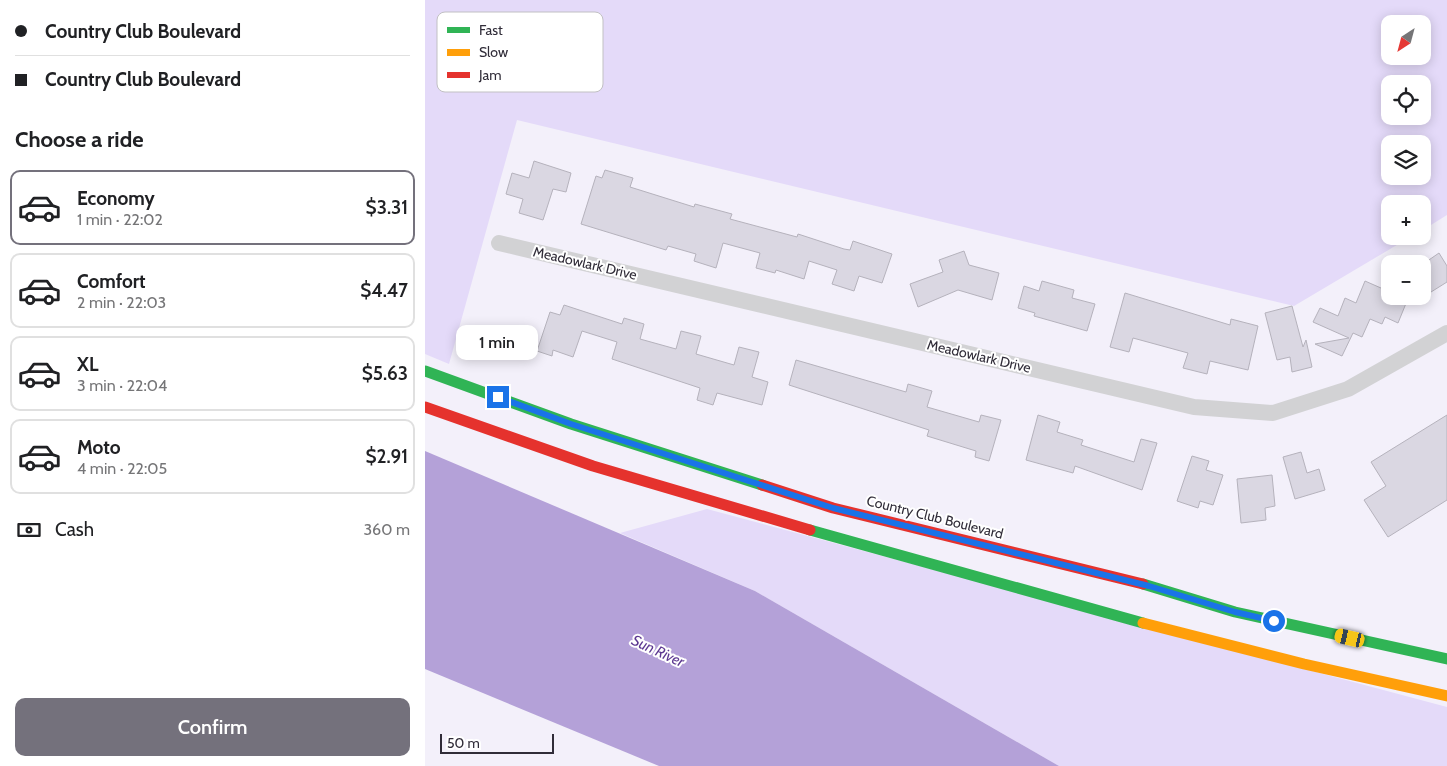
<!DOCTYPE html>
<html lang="en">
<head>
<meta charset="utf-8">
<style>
  :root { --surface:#fff; --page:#f2f2f2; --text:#202124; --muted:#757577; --line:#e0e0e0; --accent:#74717c }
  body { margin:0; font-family:Cabin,sans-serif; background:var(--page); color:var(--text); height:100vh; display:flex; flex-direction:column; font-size:19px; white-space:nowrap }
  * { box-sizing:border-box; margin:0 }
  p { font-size:16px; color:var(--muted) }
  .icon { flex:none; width:28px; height:28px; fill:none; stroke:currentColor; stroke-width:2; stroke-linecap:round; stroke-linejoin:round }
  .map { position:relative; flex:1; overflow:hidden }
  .panel { display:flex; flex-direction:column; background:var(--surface); width:425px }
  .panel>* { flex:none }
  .guide { display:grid; align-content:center; height:110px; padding:0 15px; background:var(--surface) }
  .needle { width:32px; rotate:216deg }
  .controls { position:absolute; left:956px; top:15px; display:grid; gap:10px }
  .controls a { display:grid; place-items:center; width:50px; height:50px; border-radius:10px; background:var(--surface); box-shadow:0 2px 12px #0003; font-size:25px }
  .scale { position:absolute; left:15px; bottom:12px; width:114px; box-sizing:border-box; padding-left:5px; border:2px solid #302c38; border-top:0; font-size:14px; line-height:18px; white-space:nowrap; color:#302c38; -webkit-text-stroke:4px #fff; paint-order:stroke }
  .end { position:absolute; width:22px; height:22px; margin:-11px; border:6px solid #1a73e8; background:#fff; box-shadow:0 0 0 2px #fff }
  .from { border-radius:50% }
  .bubble { position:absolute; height:35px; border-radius:10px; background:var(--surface); box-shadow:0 2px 12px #0003; font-size:16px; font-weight:600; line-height:35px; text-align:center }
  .car { position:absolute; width:15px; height:30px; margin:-15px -8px; border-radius:6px; box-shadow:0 0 4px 1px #0007; background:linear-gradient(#f5c518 24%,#345 0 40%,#f5c518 0 76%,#345 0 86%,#f5c518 0) }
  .guide b { display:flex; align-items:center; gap:18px; height:48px; font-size:19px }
  .guide b+b { border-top:1px solid var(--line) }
  .guide i { width:12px; height:12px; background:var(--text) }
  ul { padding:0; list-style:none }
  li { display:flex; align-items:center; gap:15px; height:75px; margin:0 10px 8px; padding:0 5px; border:2px solid var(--line); border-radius:10px }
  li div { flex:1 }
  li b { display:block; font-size:19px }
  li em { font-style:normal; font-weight:600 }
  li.on { border-color:var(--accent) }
  li>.icon { width:45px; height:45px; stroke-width:1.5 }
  h2 { padding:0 15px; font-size:22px; line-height:60px }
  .pay { display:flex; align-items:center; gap:12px; height:55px; padding:0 15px; font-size:19px }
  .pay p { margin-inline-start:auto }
  .button { display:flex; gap:10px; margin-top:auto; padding:10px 15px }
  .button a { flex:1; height:58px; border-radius:10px; background:var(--accent); color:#fff; font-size:20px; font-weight:600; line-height:58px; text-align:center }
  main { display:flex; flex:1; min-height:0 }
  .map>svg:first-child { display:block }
  .green { fill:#e4daf9; fill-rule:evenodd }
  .water { fill:#b4a1d8 }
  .building { fill:#dad7e2; stroke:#b5b2bc }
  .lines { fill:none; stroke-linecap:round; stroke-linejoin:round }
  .street { stroke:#d2d2d4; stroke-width:16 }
  .fast { stroke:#30b455; stroke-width:11 }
  .slow { stroke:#ff9f0a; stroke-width:11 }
  .jam { stroke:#e5322d; stroke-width:11 }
  .route { stroke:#1a73e8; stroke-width:6 }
  .labels { text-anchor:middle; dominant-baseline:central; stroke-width:4; stroke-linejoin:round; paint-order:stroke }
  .street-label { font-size:14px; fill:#302c38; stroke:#fff }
  .water-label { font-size:15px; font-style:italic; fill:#5d3891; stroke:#fff }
  .key { fill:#fff; stroke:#c1c0c3; stroke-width:1 }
  .key-label { font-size:14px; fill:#302c38 }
</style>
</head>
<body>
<main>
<section class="panel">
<div class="guide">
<b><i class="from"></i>Country Club Boulevard</b>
<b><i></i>Country Club Boulevard</b>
</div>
<h2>Choose a ride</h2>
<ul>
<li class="on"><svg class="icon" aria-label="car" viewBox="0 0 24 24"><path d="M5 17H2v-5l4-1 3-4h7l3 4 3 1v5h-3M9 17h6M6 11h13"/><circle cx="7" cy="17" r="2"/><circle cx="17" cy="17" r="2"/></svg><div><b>Economy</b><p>1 min · 22:02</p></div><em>$3.31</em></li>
<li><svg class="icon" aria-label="car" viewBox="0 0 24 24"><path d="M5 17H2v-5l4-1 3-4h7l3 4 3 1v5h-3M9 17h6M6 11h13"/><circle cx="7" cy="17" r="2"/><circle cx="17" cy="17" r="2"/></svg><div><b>Comfort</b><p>2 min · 22:03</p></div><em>$4.47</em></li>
<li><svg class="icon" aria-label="car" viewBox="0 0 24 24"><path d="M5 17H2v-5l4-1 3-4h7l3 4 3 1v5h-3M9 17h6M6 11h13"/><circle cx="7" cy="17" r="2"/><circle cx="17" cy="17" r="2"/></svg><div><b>XL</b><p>3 min · 22:04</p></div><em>$5.63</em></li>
<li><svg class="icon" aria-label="car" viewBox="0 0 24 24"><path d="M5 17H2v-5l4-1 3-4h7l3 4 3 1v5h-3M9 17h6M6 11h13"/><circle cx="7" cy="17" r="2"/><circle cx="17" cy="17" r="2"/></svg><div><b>Moto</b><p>4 min · 22:05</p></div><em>$2.91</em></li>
</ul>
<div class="pay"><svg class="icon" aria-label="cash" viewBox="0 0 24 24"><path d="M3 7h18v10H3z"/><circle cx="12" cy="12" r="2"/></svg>Cash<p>360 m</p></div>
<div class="button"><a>Confirm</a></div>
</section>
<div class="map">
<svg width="1022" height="766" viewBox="0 0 1022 766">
  <rect width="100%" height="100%" fill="#f3f0fa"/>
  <g class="green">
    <path d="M0 0H1022V215L998 230V204H965V236H987L869 306 92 120 24 364 0 354ZM965 24H998V56H965ZM965 84H998V116H965ZM965 144H998V176H965Z"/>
    <path d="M282 509 1022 707V766H634L330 591 195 533Z"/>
  </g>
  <path class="water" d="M0 451 330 591 634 766H234L0 669Z"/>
  <g class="building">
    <path d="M109 161 146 173 141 192 128 189 118 220 94 213 98 199 81 194 87 173 104 178Z"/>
    <path d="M180 170 208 178 205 187 269 207 270 204 307 214 305 219 372 237 373 234 419 249 425 250 428 241 467 254 457 283 434 276 429 291 407 284 412 270 384 261 379 279 351 270 350 273 331 268 335 253 298 243 291 268 269 261 271 254 243 246 241 250 156 224 171 176 177 178Z"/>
    <path d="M539 251 544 265 574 273 567 300 533 290 493 307 485 284 518 272 514 260Z"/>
    <path d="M1014 253 1022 266V282L998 297V264Z"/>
    <path d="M617 281 649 290 647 298 670 304 662 331 609 316 610 313 593 308 599 286 614 291Z"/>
    <path d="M940 281 965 292V296H984L973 323 960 317 957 324 945 319 937 337 928 333 917 356 890 344 924 338 888 322 895 308 913 316 920 298 931 303Z"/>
    <path d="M700 293 805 325 806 319 833 326 823 370 785 361 782 374 758 368 763 353 708 338 704 352 685 347Z"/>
    <path d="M139 305 197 324 199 318 219 324 215 339 251 349 256 331 276 336 271 354 309 365 314 347 334 352 327 377 343 382 337 405 292 393 288 405 272 400 275 388 187 359 192 342 157 331 148 357 128 350 127 356 112 351 125 312 135 315Z"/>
    <path d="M867 306 878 347 881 340 887 367 867 372 865 357 852 360 840 313Z"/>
    <path d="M371 360 481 392 483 384 507 391 502 407 554 422 556 415 576 420 564 461 550 457 551 451 502 436 504 430 364 385Z"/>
    <path d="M613 415 635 422 632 432 658 440 656 445 709 462 716 439 732 443 717 490 650 466 648 473 601 460Z"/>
    <path d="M1022 415V500L963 537 939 500 961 486 946 462Z"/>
    <path d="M876 452 882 473 894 469 900 490 870 499 858 457Z"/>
    <path d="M767 456 784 461 781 470 798 475 788 505 775 501 773 508 752 501Z"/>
    <path d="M847 475 850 506 840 508 841 520 816 523 812 479Z"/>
  </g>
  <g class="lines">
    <path class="street" d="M74 243 769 407 848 413 923 389 1022 333"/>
    <g class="fast">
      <path d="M0 371 146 424 337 485"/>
      <path d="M385 530 718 623"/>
      <path d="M718 584 810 612 1022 659"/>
    </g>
    <path class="slow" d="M718 623 879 664 1022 696"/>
    <g class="jam">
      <path d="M0 407 168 466 385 530"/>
      <path d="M337 485 408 508 718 584"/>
    </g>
  </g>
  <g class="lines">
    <path class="route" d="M73 397 146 424 408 508 724 586 810 612 849 621"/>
  </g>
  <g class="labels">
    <g class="street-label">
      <text transform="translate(160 263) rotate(13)">Meadowlark Drive</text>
      <text transform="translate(554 356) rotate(13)">Meadowlark Drive</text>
      <text transform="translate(510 517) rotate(14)">Country Club Boulevard</text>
    </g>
    <g class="water-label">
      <text transform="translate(233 651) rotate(25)">Sun River</text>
    </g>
  </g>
  <rect x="12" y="12" width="166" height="80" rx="8" class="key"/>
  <rect x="22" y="27" width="23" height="6" fill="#30b455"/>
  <rect x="22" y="49" width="23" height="7" fill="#ff9f0a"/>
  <rect x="22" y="72" width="23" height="6" fill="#e5322d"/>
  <g class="key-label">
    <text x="54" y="35">Fast</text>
    <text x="54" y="57">Slow</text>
    <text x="54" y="80">Jam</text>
  </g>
</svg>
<div class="controls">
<a><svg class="needle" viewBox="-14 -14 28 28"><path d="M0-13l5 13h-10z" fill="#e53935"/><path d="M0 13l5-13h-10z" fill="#757577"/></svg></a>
<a><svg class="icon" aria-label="locate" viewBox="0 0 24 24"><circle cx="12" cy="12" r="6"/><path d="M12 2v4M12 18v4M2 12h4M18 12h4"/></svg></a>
<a><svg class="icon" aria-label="layers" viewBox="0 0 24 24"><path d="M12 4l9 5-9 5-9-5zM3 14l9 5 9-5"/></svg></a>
<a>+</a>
<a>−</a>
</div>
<div class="scale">50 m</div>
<i class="end from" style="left:849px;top:621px"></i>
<i class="end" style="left:73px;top:397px"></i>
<div class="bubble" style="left:31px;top:325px;width:82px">1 min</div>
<i class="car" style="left:925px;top:638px;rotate:283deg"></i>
</div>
</main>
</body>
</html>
